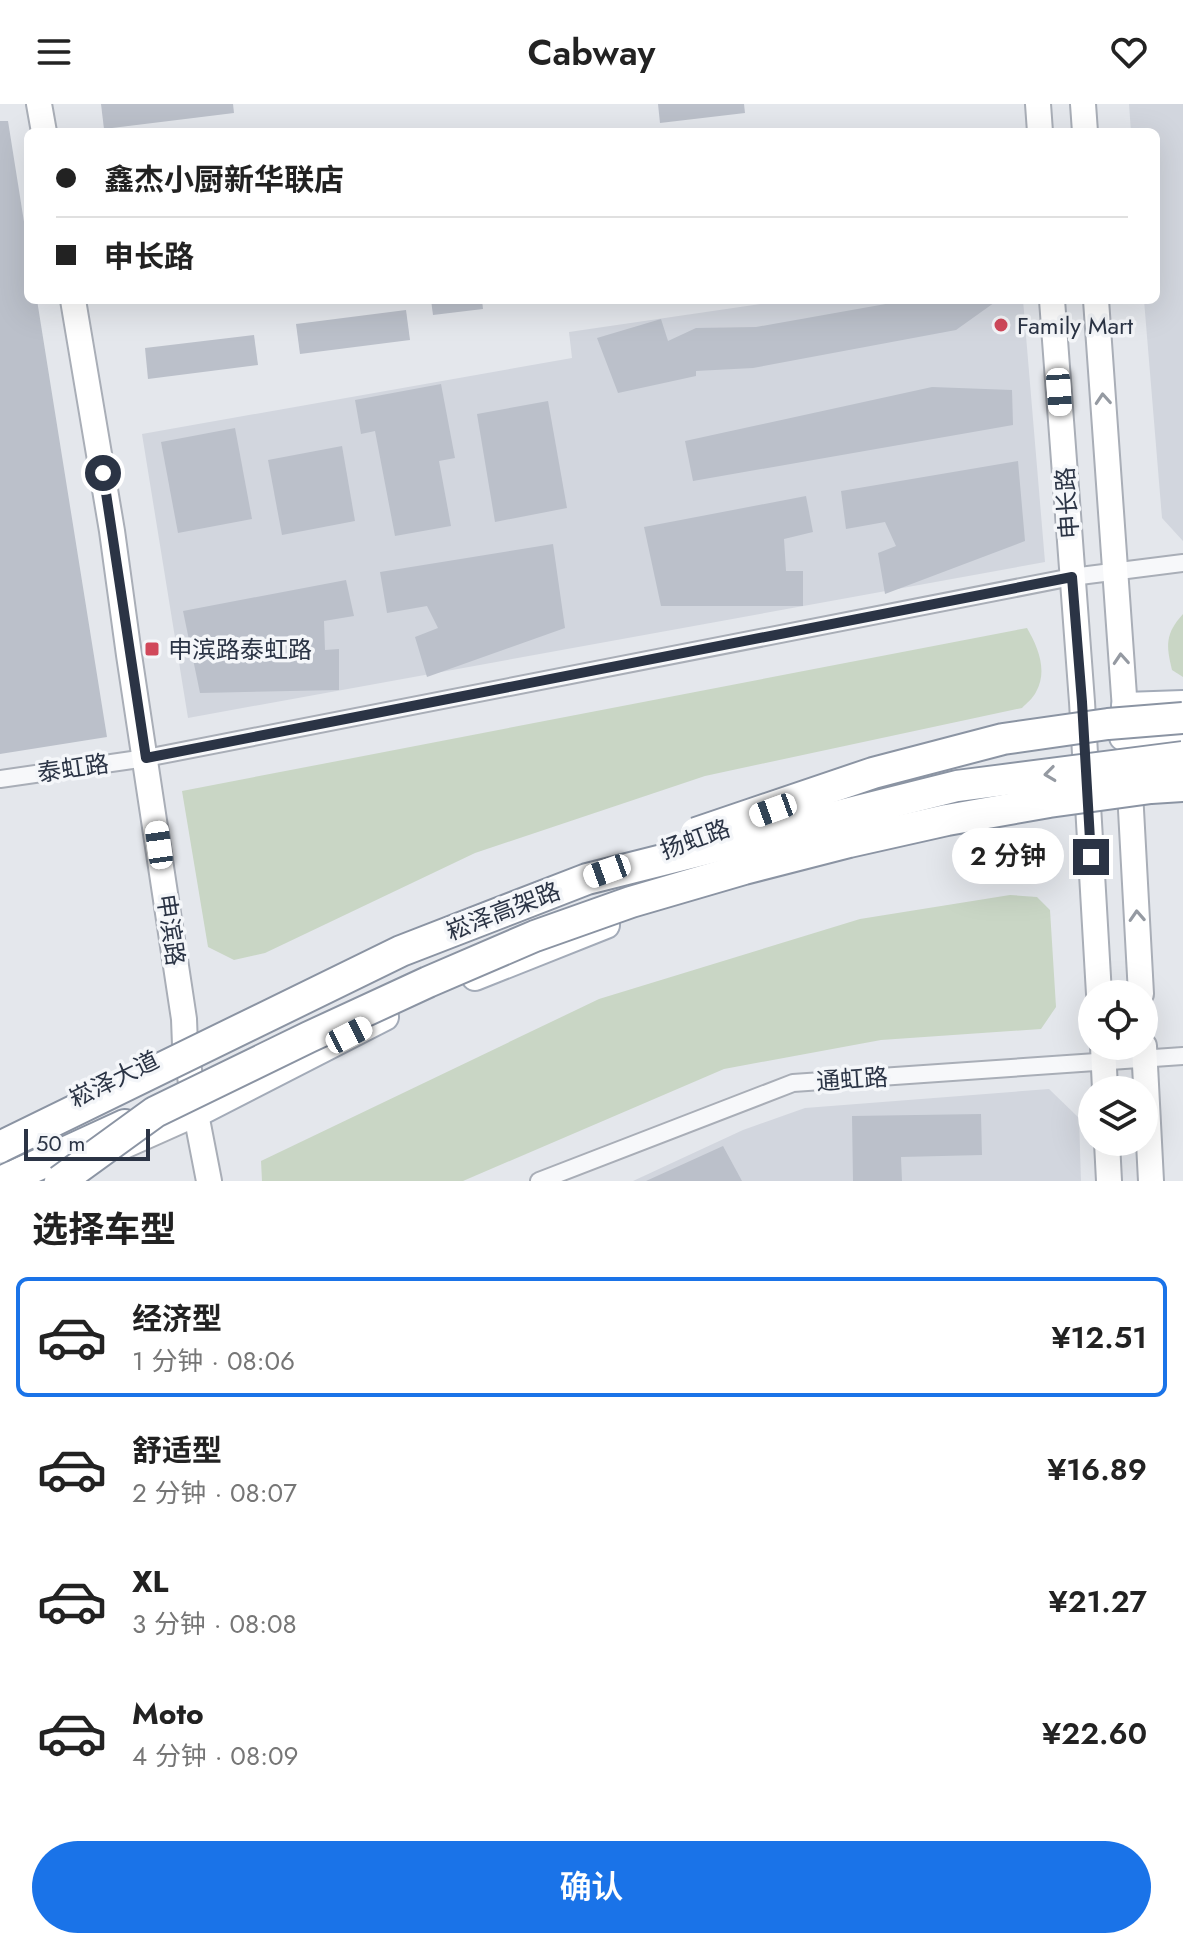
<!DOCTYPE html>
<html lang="zh">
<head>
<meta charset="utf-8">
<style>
  :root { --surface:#fff; --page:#f2f2f2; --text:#222; --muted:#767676; --line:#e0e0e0; --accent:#1a73e8 }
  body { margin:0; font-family:Jost,"Noto Sans SC",sans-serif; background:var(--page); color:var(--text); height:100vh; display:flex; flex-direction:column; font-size:30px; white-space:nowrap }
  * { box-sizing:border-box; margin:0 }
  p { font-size:26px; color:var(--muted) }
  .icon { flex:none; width:44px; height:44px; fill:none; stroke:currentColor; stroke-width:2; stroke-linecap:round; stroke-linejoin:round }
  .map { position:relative; height:1077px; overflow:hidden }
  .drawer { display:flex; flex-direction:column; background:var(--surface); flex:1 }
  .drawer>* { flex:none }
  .guide { position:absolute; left:24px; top:24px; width:1136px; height:176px; border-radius:12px; box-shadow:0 8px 32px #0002; display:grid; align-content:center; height:176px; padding:0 32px; background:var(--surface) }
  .buttons { position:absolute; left:1078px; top:876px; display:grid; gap:16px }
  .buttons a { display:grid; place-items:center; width:80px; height:80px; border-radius:50%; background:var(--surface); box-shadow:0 8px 32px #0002; font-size:40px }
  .scale { position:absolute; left:24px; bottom:20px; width:126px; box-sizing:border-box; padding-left:8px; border:4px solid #2b3445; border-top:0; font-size:22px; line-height:28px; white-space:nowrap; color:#2b3445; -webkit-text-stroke:6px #f4f6f9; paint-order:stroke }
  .end { position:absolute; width:36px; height:36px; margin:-18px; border:10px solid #2b3445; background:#fff; box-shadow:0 0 0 4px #fff }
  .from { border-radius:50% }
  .bubble { position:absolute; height:56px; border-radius:28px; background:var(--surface); box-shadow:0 8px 32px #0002; font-size:26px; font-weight:600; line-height:56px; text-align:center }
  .car { position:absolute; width:24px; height:48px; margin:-24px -12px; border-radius:10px; box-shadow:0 0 6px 2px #0007; background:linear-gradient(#fff 24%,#345 0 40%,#fff 0 76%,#345 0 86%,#fff 0) }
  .guide b { display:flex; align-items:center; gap:28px; height:76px; font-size:30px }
  .guide b+b { border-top:2px solid var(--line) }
  .guide i { width:20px; height:20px; background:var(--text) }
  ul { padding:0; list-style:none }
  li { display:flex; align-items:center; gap:24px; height:120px; margin:0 16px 12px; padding:0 16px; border:4px solid transparent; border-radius:12px }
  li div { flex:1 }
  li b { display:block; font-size:30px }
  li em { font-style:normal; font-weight:600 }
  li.on { border-color:var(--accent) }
  li>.icon { width:72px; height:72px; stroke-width:1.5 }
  h2 { padding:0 32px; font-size:36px; line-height:96px }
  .primary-button { display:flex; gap:16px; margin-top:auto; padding:16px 32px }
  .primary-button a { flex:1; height:92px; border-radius:48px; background:var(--accent); color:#fff; font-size:32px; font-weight:600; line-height:92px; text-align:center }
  header { display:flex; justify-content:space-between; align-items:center; height:104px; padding:0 32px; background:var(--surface); font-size:36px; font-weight:600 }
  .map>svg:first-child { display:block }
  .built { fill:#d2d6de }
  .green { fill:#c9d6c5 }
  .building { fill:#bbc0ca }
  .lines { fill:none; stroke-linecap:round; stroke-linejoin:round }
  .street-casing { stroke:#a9aeb7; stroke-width:20 }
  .secondary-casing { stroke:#a9aeb7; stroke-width:28 }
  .primary-casing { stroke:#a3abb8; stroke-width:30 }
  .highway-casing { stroke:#8b94a3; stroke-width:34 }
  .street { stroke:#f7f8fa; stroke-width:16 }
  .secondary { stroke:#fff; stroke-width:24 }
  .primary { stroke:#fff; stroke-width:26 }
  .highway { stroke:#fff; stroke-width:30 }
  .highway-bridge-casing { stroke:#8b94a3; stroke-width:34; stroke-linecap:butt }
  .highway-bridge { stroke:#fff; stroke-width:30 }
  .oneway { stroke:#959aa2 }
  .route { stroke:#2b3445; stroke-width:10 }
  .poi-dot { fill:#d1495b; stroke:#f4f6f9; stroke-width:3 }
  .labels { text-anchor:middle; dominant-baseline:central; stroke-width:7; stroke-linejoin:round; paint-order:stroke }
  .poi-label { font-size:24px; fill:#2b3445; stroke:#f4f6f9; text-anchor:start }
  .street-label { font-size:24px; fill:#2b3445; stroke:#f4f6f9 }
</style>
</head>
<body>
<header><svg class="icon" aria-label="menu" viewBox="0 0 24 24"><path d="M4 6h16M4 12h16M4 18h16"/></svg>Cabway<svg class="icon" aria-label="heart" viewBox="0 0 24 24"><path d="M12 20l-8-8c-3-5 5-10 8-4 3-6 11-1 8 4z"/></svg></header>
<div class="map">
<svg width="1183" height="1077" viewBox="0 0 1183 1077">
  <rect width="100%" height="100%" fill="#e4e7ec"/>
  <g class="built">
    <path d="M1129 0H1183V437L1162 414 1144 196H1156V28H1131Z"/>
    <path d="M787 196H1023L1045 458 188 614 142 330 572 254 569 228Z"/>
    <path d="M1049 985 1079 1014 1081 1077H633L743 1026 805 1004Z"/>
  </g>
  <g class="green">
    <path d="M1183 510V573L1172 566C1166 541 1165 530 1183 510Z"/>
    <path d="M1027 524C1038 543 1048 567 1036 588 1033 594 1027 599 1022 604L705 672 475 749 265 849 234 856 208 843 182 687Z"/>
    <path d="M1010 791 1037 793 1050 806 1056 903 1041 925 881 936 724 965 463 1077H262L261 1057 599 895 860 815Z"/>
  </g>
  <g class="building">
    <path d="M101 0H233L234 9 104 25Z"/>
    <path d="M658 0H744L745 9 660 19Z"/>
    <path d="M0 17H8L28 143V196H37L107 633 0 650Z"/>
    <path d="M431 196H482L483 205 433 211Z"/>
    <path d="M908 196H998L956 226 753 264 696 267V272L618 289 597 234 661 215 668 237 696 224 756 223Z"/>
    <path d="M406 206 410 236 300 250 296 220Z"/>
    <path d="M254 231 258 261 148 275 145 244Z"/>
    <path d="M441 280 455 354 439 357 451 422 395 432 375 327 361 330 355 296Z"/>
    <path d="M932 283 1012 286 1013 321 693 377 685 337Z"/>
    <path d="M548 297 567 404 495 418 477 310Z"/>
    <path d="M235 324 252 415 178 429 161 338Z"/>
    <path d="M342 342 355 417 282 431 268 356Z"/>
    <path d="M1018 357 1025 437 885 490 878 449 896 442 885 418 846 425 841 387Z"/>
    <path d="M806 392 813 428 784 435 786 467H803V502H661L644 423Z"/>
    <path d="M553 440 565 524 427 573 415 533 438 524 427 502 387 509 380 468Z"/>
    <path d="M346 476 354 512 324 517 325 546 339 545V586L200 589 183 507Z"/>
    <path d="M981 1010 982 1051 901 1053 902 1077H853L852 1012Z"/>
    <path d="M723 1042 742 1077H646Z"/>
  </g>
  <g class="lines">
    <g class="street-casing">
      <g id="street">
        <path d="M0 675 146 654 1072 473 1183 459"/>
        <path d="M539 1077 793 979 1183 952"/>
      </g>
    </g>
    <g class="secondary-casing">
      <g id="secondary">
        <path d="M39 0 44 28"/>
        <path d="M1038 0 1040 28"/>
        <path d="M1083 0 1085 28"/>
        <path d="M73 196 112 427 129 551 184 915 185 941 196 1010 209 1077"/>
        <path d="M1052 196 1082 598 1099 890"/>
        <path d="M1096 196 1126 620"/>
        <path d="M1129 669 1141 890"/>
        <path d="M1103 942 1105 986"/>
        <path d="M1144 942 1151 1077"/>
        <path d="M1107 1038 1109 1077"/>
        <path d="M122 1043 196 1010"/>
      </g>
    </g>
    <g class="primary-casing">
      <g id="primary">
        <path d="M1125 602 1183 600"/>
        <path d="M1123 633 1183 630"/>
        <path d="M475 873 606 821"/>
        <path d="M196 1010 385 913"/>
      </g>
    </g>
    <g class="highway-casing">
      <path id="highway" d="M3 1077 125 1021"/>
    </g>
    <use href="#street" class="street"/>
    <use href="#secondary" class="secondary"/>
    <use href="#primary" class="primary"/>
    <use href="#highway" class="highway"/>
    <g class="highway-bridge-casing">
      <g id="highway-bridge">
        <path d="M696 729 873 669 1003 635 1108 620 1183 614"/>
        <path d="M0 1043 401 847 587 775 957 682 1183 653"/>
        <path d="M60 1077 155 1008 309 933 428 878 535 832 631 798 744 765 849 738 947 716 1049 698 1151 684 1183 682"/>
      </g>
    </g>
    <use href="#highway-bridge" class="highway-bridge"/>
  </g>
  <defs><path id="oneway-chevron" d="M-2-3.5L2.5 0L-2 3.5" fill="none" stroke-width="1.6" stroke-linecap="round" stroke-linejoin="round" transform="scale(2)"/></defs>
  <g class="oneway">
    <use href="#oneway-chevron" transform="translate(1103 295) rotate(-94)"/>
    <use href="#oneway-chevron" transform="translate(1121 555) rotate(-94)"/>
    <use href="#oneway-chevron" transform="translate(1050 670) rotate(173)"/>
    <use href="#oneway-chevron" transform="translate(1137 812) rotate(-93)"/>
  </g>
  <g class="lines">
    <path class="route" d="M103 369 146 654 1072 473 1082 598 1091 753"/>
  </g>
  <g class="poi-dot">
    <circle cx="1001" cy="221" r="8"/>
    <rect x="144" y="537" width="16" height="16" rx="4"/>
  </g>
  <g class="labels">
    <g class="poi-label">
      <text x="1017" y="221">Family Mart</text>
      <text x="168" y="545">申滨路泰虹路</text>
    </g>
    <g class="street-label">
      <text transform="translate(1067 399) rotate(-94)">申长路</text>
      <text transform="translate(73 664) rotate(-8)">泰虹路</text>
      <text transform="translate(695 735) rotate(-20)">扬虹路</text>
      <text transform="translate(503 807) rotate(-21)">崧泽高架路</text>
      <text transform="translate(171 826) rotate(82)">申滨路</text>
      <text transform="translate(114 975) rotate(-26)">崧泽大道</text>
      <text transform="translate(852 975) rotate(-4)">通虹路</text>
    </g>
  </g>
</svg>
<div class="buttons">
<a><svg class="icon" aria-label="locate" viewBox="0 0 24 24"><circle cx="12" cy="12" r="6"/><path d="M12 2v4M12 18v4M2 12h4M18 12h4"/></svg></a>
<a><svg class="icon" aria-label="layers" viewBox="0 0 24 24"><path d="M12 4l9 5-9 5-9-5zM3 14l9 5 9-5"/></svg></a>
</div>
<div class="scale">50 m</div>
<i class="end from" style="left:103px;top:369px"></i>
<i class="end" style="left:1091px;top:753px"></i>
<div class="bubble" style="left:952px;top:724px;width:112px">2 分钟</div>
<i class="car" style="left:1059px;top:288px;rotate:176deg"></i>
<i class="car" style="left:773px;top:706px;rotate:250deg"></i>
<i class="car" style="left:159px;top:741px;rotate:352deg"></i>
<i class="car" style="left:607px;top:767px;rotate:250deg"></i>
<i class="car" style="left:349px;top:931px;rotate:63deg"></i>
<div class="guide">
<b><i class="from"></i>鑫杰小厨新华联店</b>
<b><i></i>申长路</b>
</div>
</div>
<section class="drawer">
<h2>选择车型</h2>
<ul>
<li class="on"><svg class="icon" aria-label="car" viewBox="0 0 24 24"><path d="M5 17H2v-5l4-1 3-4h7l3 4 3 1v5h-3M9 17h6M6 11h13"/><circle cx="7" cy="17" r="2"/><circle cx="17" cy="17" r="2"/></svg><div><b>经济型</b><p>1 分钟 · 08:06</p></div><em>¥12.51</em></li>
<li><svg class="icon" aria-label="car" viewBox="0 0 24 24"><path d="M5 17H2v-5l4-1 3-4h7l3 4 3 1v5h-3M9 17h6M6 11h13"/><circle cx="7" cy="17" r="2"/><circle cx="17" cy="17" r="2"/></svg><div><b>舒适型</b><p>2 分钟 · 08:07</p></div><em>¥16.89</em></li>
<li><svg class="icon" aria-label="car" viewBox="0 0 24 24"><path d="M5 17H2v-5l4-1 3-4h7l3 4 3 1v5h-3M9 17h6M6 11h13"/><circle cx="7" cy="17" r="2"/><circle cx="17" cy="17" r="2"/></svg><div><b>XL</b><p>3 分钟 · 08:08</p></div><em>¥21.27</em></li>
<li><svg class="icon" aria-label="car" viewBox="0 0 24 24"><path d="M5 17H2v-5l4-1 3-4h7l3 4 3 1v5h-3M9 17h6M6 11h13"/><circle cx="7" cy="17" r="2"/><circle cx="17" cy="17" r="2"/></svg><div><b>Moto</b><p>4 分钟 · 08:09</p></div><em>¥22.60</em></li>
</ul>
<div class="primary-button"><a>确认</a></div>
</section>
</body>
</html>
